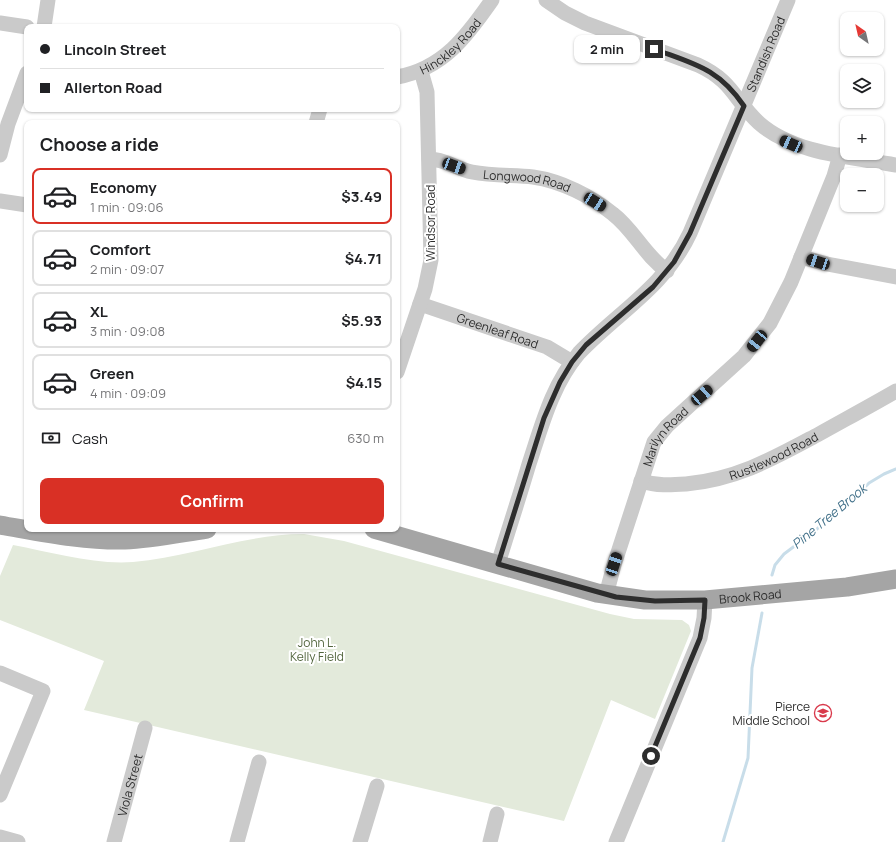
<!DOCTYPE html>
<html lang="en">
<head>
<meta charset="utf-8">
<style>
  :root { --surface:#fff; --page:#f6f6f6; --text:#202124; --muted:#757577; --line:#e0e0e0; --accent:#d93025 }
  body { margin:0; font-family:Manrope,sans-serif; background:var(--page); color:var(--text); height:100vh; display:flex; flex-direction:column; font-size:15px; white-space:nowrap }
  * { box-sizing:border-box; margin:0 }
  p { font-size:13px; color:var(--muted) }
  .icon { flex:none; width:22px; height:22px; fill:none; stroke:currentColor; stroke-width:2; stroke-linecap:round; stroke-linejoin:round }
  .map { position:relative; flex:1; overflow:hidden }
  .panel { position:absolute; left:24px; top:120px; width:376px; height:412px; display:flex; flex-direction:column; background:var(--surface); border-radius:8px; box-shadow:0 1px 3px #0004 }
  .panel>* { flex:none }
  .banner { position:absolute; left:24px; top:24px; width:376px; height:88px; border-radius:8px; box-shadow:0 1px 3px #0004; display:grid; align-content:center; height:88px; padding:0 16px; background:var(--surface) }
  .needle { width:26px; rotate:326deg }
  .fabs { position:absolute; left:840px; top:12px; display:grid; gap:8px }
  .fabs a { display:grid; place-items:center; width:44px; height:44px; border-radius:8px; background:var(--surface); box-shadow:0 1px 3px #0004; font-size:20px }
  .end { position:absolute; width:18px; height:18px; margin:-9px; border:5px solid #2d2d2d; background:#fff; box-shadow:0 0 0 2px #fff }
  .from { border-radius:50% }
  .bubble { position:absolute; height:28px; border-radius:8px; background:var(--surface); box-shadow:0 1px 3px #0004; font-size:13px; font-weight:700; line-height:28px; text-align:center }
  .car { position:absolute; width:12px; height:24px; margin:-12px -6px; border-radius:5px; box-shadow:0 0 3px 1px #0007; background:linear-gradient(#222 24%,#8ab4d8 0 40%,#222 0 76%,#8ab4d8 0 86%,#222 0) }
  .banner b { display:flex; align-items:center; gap:14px; height:38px; font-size:15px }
  .banner b+b { border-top:1px solid var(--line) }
  .banner i { width:10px; height:10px; background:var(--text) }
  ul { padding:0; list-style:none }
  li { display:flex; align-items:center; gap:12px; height:56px; margin:0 8px 6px; padding:0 8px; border:2px solid var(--line); border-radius:8px }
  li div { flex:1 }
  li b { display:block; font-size:15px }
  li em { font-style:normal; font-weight:700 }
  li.active { border-color:var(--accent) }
  li>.icon { width:36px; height:36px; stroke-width:1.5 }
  h2 { padding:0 16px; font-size:18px; line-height:48px }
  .pay { display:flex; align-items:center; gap:10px; height:44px; padding:0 16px; font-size:15px }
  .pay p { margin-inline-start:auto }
  .button { display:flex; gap:8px; margin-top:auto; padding:8px 16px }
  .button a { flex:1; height:46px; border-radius:8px; background:var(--accent); color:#fff; font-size:16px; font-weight:700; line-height:46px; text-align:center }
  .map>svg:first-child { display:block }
  .green { fill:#e3eadb }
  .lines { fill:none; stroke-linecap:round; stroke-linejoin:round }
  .stream { stroke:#c8dde9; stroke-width:3 }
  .minor { stroke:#cacaca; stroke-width:15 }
  .major { stroke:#a5a5a5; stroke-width:19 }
  .route { stroke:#2d2d2d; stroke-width:5 }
  .labels { text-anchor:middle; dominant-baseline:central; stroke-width:4; stroke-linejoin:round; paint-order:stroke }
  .street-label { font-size:12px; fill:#2d2d2d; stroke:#fff }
  .park-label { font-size:12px; fill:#52653d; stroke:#fff }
  .poi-label { font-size:12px; fill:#2d2d2d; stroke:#fff; text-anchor:end }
  .water-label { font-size:13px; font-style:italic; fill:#417089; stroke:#fff }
</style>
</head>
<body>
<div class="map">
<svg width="896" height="842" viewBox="0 0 896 842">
  <rect width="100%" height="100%" fill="#fff"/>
  <path class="green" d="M304 534 344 541 610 614 634 619 682 620 689 625 691 631 655 719 611 700 564 821 84 710 104 661 0 620V576L13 545C51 552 94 565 133 562 191 557 246 534 304 534Z"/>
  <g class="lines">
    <g class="stream">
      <path d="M772 575 775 565 784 554 816 530 837 509 853 499 869 483 884 474 896 469"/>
      <path d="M723 842 748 758 752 668 762 613"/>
    </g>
    <g class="minor">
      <path d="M546 0 565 13 585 23 698 65C733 81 734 100 759 123 794 154 851 157 896 165"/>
      <path d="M0 23 27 27"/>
      <path d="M44 27 48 0"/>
      <path id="s1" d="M397 77C443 69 467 36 492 0"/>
      <path d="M316 123 320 109"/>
      <path d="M0 155 8 124 27 73"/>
      <path id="s2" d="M429 159C445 159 457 169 472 172 492 176 513 175 533 177 561 181 591 196 613 214 634 230 645 256 667 271"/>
      <path d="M0 201 27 205"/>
      <path d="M801 257 827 264 896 277"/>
      <path id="s3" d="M420 304 547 347 572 362"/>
      <path d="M397 372 425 289 431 260 427 92 421 71"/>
      <path id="s4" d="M641 481C657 486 671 485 686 484 738 479 774 458 819 434 844 420 870 406 896 391"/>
      <path id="s5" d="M498 564C508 531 519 498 529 464 542 425 552 385 579 353 618 312 665 287 690 233L788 0"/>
      <path id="s6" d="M606 595 614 565 654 442 667 426 744 356 770 323 791 282 834 176 840 155"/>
      <path d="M0 673 43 691 0 795"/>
      <path d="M0 837 18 842"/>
      <path id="s7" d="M114 842 145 728"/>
      <path d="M237 842 259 762"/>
      <path d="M360 842 377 786"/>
      <path d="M490 842 497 814"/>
      <path d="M616 842 700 638 704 618 705 600"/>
    </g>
    <g class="major">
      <path d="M0 525C41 532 83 541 125 540 152 539 180 533 207 529"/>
      <path id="s8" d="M374 529 597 593 645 600H705L847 587 896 579"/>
    </g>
  </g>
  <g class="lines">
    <path class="route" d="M651 756 700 638 704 618 705 600 655 601 616 597 498 564 544 418 560 382 572 362 586 345 653 287 674 262 690 233 744 106C718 68 694 64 654 49"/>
  </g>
  <defs>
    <g id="school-ring" transform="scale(0.9)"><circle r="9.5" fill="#fff" stroke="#d9394b" stroke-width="1.5"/><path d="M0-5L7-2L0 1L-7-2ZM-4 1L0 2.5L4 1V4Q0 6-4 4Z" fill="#d9394b"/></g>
  </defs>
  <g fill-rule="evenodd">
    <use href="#school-ring" x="823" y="713"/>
  </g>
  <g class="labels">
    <g class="street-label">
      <text stroke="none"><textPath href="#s1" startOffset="63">Hinckley Road</textPath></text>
      <text stroke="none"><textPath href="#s5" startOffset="586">Standish Road</textPath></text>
      <text stroke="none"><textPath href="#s2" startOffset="101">Longwood Road</textPath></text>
      <text transform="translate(430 223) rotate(-90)">Windsor Road</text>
      <text stroke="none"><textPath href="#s3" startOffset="82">Greenleaf Road</textPath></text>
      <text stroke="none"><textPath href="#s6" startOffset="171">Marilyn Road</textPath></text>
      <text stroke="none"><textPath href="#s4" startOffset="138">Rustlewood Road</textPath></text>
      <text stroke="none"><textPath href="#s8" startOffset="386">Brook Road</textPath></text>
      <text stroke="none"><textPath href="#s7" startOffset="59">Viola Street</textPath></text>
    </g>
    <g class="park-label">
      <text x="317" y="642">John L.<tspan x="317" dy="14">Kelly Field</tspan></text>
    </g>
    <g class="poi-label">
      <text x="810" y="706">Pierce<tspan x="810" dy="14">Middle School</tspan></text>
    </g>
    <g class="water-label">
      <text transform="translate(829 516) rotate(-40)">Pine Tree Brook</text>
    </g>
  </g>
</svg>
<div class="fabs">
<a><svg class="needle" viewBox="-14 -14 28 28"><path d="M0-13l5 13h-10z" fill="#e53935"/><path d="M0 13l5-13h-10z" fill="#757577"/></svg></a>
<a><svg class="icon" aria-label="layers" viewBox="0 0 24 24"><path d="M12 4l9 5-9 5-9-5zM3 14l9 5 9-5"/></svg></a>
<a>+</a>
<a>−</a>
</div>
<i class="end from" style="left:651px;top:756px"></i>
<i class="end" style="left:654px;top:49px"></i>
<div class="bubble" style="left:574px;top:35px;width:66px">2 min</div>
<i class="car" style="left:791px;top:144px;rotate:294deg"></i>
<i class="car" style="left:454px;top:166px;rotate:110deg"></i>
<i class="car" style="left:595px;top:202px;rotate:122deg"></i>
<i class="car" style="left:818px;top:262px;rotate:288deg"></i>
<i class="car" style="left:757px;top:341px;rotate:219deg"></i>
<i class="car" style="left:702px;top:395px;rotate:49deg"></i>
<i class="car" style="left:614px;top:564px;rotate:18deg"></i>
<div class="banner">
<b><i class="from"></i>Lincoln Street</b>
<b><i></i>Allerton Road</b>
</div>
<section class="panel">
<h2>Choose a ride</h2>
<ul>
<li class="active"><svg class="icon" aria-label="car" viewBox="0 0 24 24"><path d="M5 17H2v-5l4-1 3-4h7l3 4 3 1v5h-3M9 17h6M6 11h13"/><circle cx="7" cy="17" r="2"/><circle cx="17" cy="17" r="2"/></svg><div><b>Economy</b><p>1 min · 09:06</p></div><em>$3.49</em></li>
<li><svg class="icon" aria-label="car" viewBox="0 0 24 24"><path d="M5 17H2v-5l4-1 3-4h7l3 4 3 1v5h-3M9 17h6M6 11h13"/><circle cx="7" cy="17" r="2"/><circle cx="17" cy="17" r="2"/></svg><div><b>Comfort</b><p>2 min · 09:07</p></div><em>$4.71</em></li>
<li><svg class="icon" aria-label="car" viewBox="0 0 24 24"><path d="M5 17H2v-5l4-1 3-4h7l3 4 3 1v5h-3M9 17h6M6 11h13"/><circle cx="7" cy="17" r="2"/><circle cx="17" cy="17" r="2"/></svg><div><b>XL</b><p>3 min · 09:08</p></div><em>$5.93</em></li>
<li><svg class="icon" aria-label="car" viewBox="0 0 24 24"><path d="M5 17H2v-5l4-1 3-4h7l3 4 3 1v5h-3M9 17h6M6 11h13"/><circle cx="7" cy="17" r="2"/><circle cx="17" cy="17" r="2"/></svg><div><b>Green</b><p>4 min · 09:09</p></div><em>$4.15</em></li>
</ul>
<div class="pay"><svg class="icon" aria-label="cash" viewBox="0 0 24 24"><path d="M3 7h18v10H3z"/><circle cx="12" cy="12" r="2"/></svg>Cash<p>630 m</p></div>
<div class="button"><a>Confirm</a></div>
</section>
</div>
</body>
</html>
